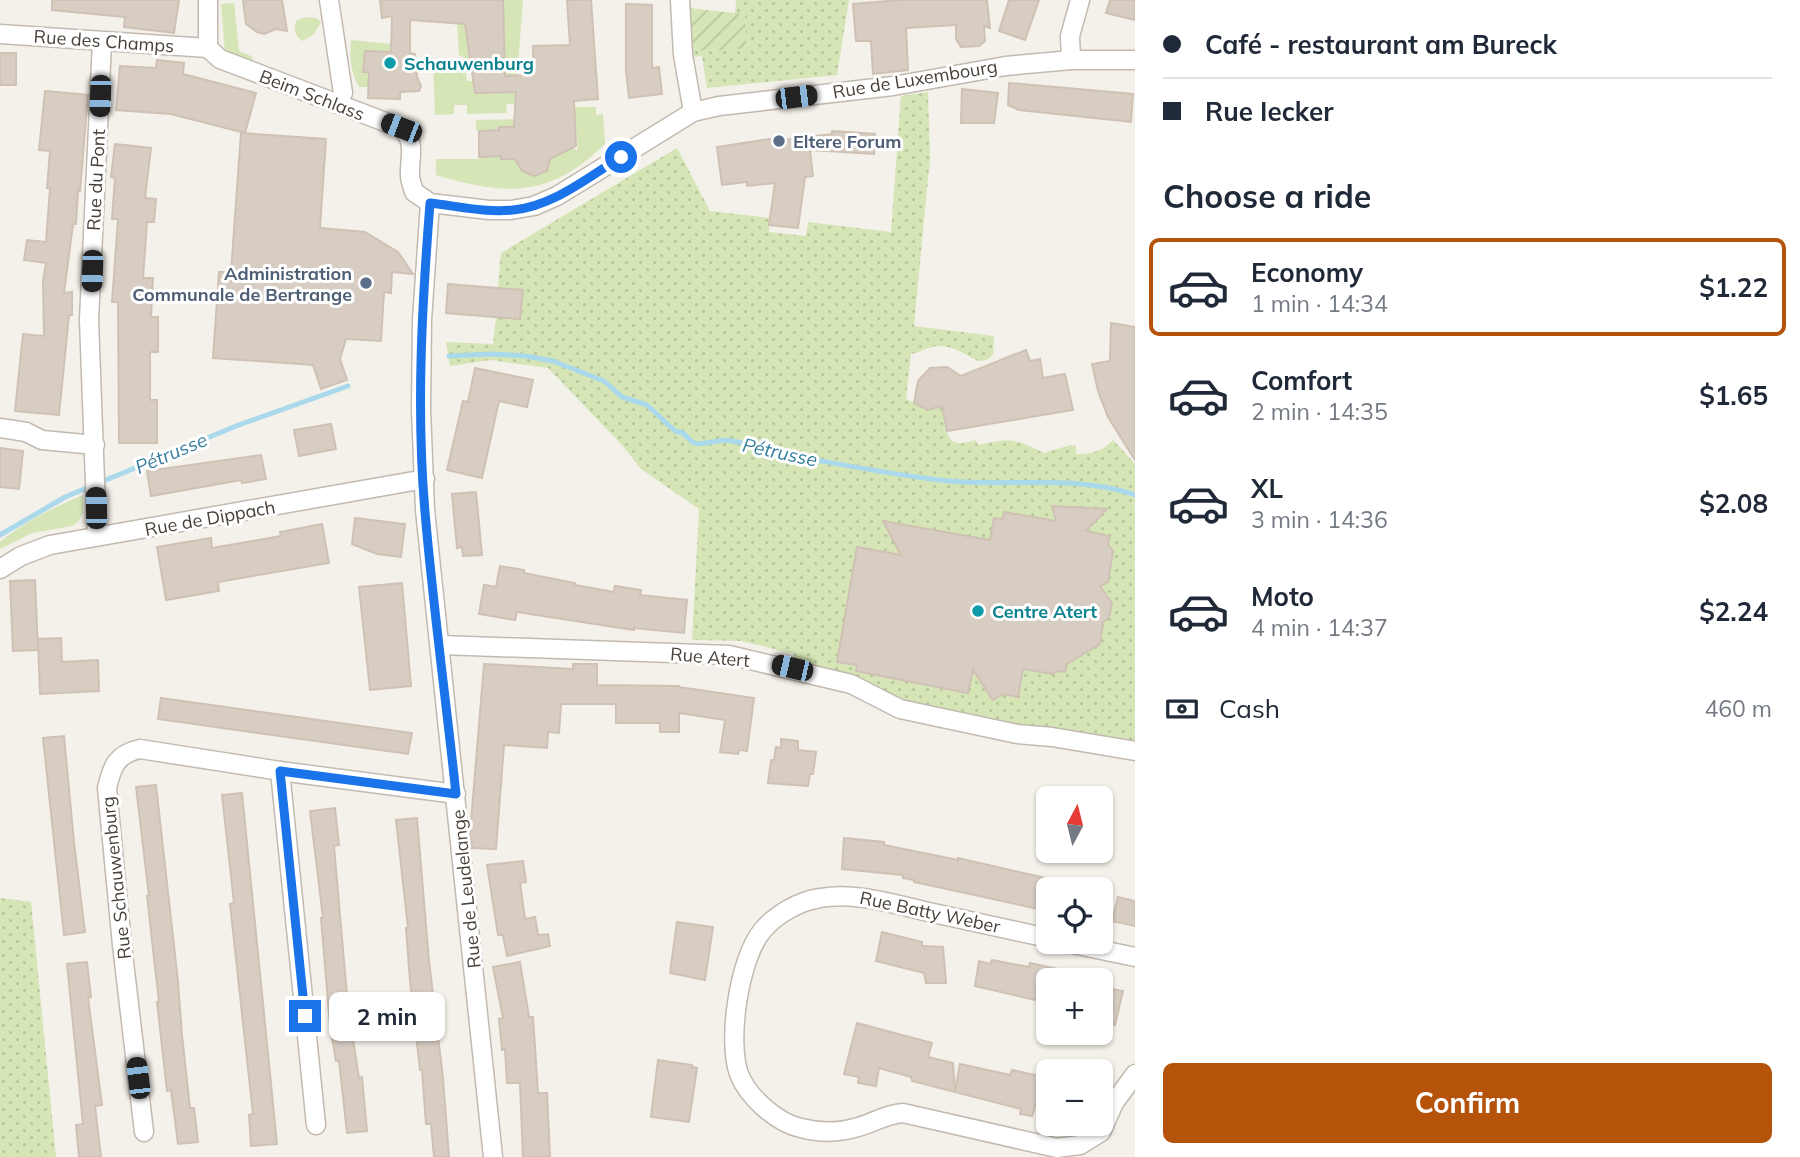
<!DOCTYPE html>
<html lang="en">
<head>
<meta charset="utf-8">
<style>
  :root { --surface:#fff; --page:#f2f2f3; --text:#1f2937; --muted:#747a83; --line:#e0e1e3; --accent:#b45309 }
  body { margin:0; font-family:Mulish,sans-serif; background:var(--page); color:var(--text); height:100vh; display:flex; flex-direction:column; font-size:26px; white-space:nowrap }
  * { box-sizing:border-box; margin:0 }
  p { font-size:23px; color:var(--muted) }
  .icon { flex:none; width:38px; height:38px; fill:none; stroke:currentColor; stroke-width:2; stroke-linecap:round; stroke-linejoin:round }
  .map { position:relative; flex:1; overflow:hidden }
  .drawer { display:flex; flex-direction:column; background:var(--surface); width:665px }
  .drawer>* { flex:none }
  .hud { display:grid; align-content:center; height:154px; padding:0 28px; background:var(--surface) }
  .needle { width:46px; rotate:7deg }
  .buttons { position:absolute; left:1036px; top:786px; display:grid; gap:14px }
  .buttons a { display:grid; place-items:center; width:77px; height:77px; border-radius:10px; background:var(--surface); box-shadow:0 2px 5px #0004; font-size:35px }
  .end { position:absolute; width:32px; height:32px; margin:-16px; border:9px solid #1a73e8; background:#fff; box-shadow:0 0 0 4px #fff }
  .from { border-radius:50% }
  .bubble { position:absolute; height:49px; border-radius:10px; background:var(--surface); box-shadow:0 2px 5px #0004; font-size:23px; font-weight:700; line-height:49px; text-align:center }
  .car { position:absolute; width:21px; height:42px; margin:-21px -10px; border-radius:9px; box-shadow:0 0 5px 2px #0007; background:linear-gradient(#222 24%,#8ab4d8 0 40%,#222 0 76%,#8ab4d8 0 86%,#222 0) }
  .hud b { display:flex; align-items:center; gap:24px; height:66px; font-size:26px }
  .hud b+b { border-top:2px solid var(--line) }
  .hud i { width:18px; height:18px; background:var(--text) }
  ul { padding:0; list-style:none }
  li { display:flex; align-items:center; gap:21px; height:98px; margin:0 14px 10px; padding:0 14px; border:4px solid transparent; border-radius:10px }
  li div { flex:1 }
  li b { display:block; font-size:26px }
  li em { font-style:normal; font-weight:700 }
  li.selected { border-color:var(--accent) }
  li>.icon { width:63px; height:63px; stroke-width:1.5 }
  h2 { padding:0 28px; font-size:32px; line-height:84px }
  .pay { display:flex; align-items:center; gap:18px; height:77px; padding:0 28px; font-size:26px }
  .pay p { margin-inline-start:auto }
  .button { display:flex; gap:14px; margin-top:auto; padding:14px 28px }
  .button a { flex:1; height:80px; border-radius:10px; background:var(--accent); color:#fff; font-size:28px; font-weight:700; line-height:80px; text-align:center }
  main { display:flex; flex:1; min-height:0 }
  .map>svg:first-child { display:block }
  .grass { fill:#d5e5b6 }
  .park { fill:url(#park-dots) }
  .garden { fill:url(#garden-furrows) }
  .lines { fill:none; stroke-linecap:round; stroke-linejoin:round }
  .stream { stroke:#abd9ec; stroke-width:5 }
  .building { fill:#d8cdc3; stroke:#cfc1b4; stroke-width:2 }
  .minor-casing { stroke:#c2bab0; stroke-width:21 }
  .minor { stroke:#fff; stroke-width:18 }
  .route { stroke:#1a73e8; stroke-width:9 }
  .culture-dot { fill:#0f9aa8; stroke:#fff; stroke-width:2.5 }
  .service-dot { fill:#5c6f8a; stroke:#fff; stroke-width:2.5 }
  .labels { text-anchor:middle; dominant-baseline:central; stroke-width:6; stroke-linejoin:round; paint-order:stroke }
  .street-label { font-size:18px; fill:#484039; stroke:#fff }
  .culture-label { font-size:18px; font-weight:bold; fill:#0d838f; stroke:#fff; text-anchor:start }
  .service-label { font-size:18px; font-weight:bold; fill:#4e5e75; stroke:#fff; text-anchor:start }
  .water-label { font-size:19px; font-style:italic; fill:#347d9d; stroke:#fff }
</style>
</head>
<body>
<main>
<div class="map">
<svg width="1135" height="1157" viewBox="0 0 1135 1157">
  <defs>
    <pattern id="park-dots" width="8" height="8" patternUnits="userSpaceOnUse" patternTransform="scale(1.75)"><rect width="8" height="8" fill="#d5e5b6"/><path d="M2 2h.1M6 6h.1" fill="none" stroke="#b8c69d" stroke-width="1.8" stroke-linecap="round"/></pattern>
    <pattern id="garden-furrows" width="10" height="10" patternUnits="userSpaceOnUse" patternTransform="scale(1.75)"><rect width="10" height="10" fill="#d5e5b6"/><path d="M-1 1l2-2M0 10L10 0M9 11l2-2" fill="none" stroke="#b8c69d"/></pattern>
  </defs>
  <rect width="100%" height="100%" fill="#f4f0ea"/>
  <g class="grass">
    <path d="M503 0H523L515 104H506L507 113 467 114V105H454V114L435 115 433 60 456 59 465 64 467 81H473L475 93 506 92Z"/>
    <path d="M234 3 239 51 253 57 251 62 225 52 221 4Z"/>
    <path d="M306 17 316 18 321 22 313 35 302 41C294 35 293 28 297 20Z"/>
    <path d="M457 23 465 24 470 61 459 55Z"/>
    <path d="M351 40 391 44V52L365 51 363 71 369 72 368 87H359C350 71 350 58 351 40Z"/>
    <path d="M574 107H596V115L603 114 605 144C550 198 506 196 436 175V159H478L481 157 501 156 503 159V156L548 164 546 154 556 156 573 147 576 150 578 149Z"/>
    <path d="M515 119 519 129 476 130V120Z"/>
    <path d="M83 495V513L78 522 72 526 32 533 0 549V542C25 521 53 508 83 495Z"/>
  </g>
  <g class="park">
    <path d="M736 0H849L837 75 707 88 702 56 692 57V51L747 49 745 15 735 13Z"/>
    <path d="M928 92 930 158 914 326 994 336 993 355 987 360 978 361C962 353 948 341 928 348 922 350 918 353 911 354L906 399 928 410 942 406C944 416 944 442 958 443 963 444 971 441 976 440L978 445C1010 438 1014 438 1044 453L1070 445 1076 446V454C1091 454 1102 452 1113 440L1135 464V751L1017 734 792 668 794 654 742 641 692 640 699 509 641 469 622 445 548 368 491 360 450 366 446 342 493 344 496 317 520 319 522 290 498 288 501 253 677 148 710 211 770 218 769 232 806 236 808 222 891 232 901 96Z"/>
    <path d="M0 898 31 902 56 1157H0Z"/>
  </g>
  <path class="garden" d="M688 8 745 14 747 49 692 51Z"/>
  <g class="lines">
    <g class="stream">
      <path d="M449 356 491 354 526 356 553 361 604 381 622 397 647 405 675 431 683 433 692 442 698 444 726 440 743 443 759 450C821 460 888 475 949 481 1011 487 1075 474 1135 495"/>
      <path d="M0 535 65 497 236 426 348 386"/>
    </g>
  </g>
  <g class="building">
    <path d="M52 0H179L174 33 124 27 125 17 52 10Z"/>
    <path d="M243 0H282L287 31 276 29 264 34 257 32 246 24Z"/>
    <path d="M380 0H503L505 76 534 75 533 46 570 45 567 0H591L598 99 574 101 576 146 550 159 547 171 534 176 522 171 515 159H501V156L479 157V131L499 130V127H514L516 92 475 93 465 24 410 20V53L415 54 417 77 421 86 419 91 400 92V99L368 98 369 72H363L365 51 391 52 392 16 382 18Z"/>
    <path d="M899 0H987L990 28 984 26 985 41 979 46 961 47 956 39V25L906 28 908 70 873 74 871 41H856L853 4Z"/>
    <path d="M1009 0H1039L1025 40 999 31Z"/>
    <path d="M1110 0H1135V20L1106 13Z"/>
    <path d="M626 4 652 5V68L659 67 662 94 629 98 626 71Z"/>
    <rect x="0" y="53" width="16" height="32"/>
    <path d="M157 60 184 63 183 74 256 93 245 133 171 114 116 110 120 66 156 68Z"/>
    <path d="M1009 83 1133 94 1131 122 1019 110 1008 105Z"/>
    <path d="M962 89 998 93 994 123H961Z"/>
    <path d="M45 91 88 95 80 191H78L76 224H73L64 293 72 292V315H69L59 415 15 411 23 334 44 336 43 281 46 263 24 260 27 240 46 242 50 188H47L50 151 39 150Z"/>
    <path d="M832 131 875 134 874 154 810 150 813 176 805 177 798 228 769 225 775 183 747 186V182L722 185 717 147 783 137V140L832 134Z"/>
    <path d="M241 133 326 139 320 228 365 232 398 252 413 274 392 272 391 293 384 292 381 341 346 339 340 359 347 380 321 389 313 365 213 358 219 272H231Z"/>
    <path d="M115 144 151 148 145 198 156 199 154 222H147L143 278H153L151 317H158V352H150V400H157V443H119L118 302H112L118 219H112L115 178 111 177Z"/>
    <path d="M448 284 523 290 520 319 446 313Z"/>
    <path d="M1111 323 1135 327V460L1108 417 1098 391 1092 364 1110 361Z"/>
    <path d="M1026 350 1030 361 1040 359 1043 378 1065 374 1073 410 947 431 942 406 928 410 914 403 918 381 930 368 947 367 961 376Z"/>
    <path d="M475 368 533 380 527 407 499 401 482 478 447 470 463 401 468 402Z"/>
    <path d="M331 424 336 449 299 456 294 430Z"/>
    <path d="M0 448 23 451 19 489 0 487Z"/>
    <path d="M261 455 266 479 242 483 241 480 151 496 147 471Z"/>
    <path d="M476 492 482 555 463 556 462 547 457 548 452 494Z"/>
    <path d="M1052 506 1107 509 1086 531 1109 536 1108 545 1113 551 1108 582 1100 586 1112 603 1109 618 1103 622 1100 644 1067 664 1065 672 1057 671 1052 674 1023 669 1018 697 1003 694 993 700 973 670 968 693 856 671 857 665 837 662 857 547 901 555 883 521 990 540 994 518 1003 519 1004 512 1056 521Z"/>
    <path d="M355 518 405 524 401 557 377 554 352 544Z"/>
    <path d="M322 524 329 563 218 582 219 591 166 600 157 547 211 538 212 548 281 536 280 532Z"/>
    <path d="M500 566 524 570V573L575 583V585L614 592 615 586 641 590 640 595 687 600 684 633 634 628V630L517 612 515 620 479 614 484 585 496 587Z"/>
    <path d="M35 580 38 650 13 651 10 581Z"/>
    <path d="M402 583 411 686 370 690 359 587Z"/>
    <path d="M61 638 62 662 98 660 99 691 40 694 38 639Z"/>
    <path d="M484 664 573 669V664H597V685L679 686V687L754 698 747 751 739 750 738 754 720 752 725 720 679 713V732H660V723H616V704H561L559 733 548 732 547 748 504 745 496 849 472 848 470 834Z"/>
    <path d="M161 698 412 733 408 754 158 719Z"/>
    <path d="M64 736 74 842 85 932 64 935 43 738Z"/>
    <path d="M781 739 798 741V750L816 752 813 774H810L808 786 768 783 771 760H774L776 747 781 748Z"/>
    <path d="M156 785 178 982 182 1035 190 1108H194L198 1142 178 1144 171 1090 167 1091 157 1002H159L147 896H149L136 787Z"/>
    <path d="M242 793 277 1144 251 1146 249 1115 253 1114 230 904 234 903 222 795Z"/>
    <path d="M335 808 339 845 334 846 348 1007 359 1078 362 1077 367 1131 347 1133 339 1061H336L330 1026 321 918H323L310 811Z"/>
    <path d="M417 818 429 961 443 1078 449 1157H434L431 1124H426L422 1070H420L410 981 406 928H408L396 820Z"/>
    <path d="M844 838 884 842V845L958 860V858L1050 879 1043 910 914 882V880L903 878V875L842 869Z"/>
    <path d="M523 861 526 882 520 883 525 919 535 917 538 935 548 934 550 946 507 956 503 935H498L487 865Z"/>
    <path d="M1118 897 1135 901V926L1112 921Z"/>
    <path d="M677 922 713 927 705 980 670 973Z"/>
    <path d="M882 932 922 942V946L943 947 946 983H926L924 973 876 961Z"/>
    <path d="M992 960 1029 967 1030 963 1080 974 1079 980H1048V1003L975 986 979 961 990 964Z"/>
    <path d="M87 962 91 997 88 998 102 1105 95 1106 101 1157H79L76 1125 83 1124 67 964Z"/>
    <path d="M520 962 529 1017H533L538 1093H547L550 1157H523L520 1083H507L505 1049 502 1050 499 1019 503 1018 493 967Z"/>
    <path d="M1101 987 1123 991 1115 1025 1101 1022Z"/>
    <path d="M857 1023 932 1043 928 1057 953 1063 955 1091 960 1064 1010 1075 1012 1070 1039 1076 1043 1082 1032 1116 1020 1114 1021 1109 912 1081 911 1077 879 1068 876 1086 858 1083 859 1077 844 1074Z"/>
    <path d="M658 1060 692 1065V1067L697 1068 689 1122 651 1117Z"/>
  </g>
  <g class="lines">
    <g class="minor-casing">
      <g id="minor">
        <path d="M208 0V48L220 59 401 128C417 141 409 158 410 176 410 181 413 187 414 192L430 203 489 210H511L534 206 557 196 693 112 719 106 893 86 1006 66 1071 60H1135"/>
        <path d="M329 0 343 93"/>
        <path d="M680 0 683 55 693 112"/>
        <path d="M0 34 208 48"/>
        <path d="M1071 60 1070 36 1080 0"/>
        <path d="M430 203 422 320 421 410 425 510 493 1157"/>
        <path d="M0 428 26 432 42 440 95 445"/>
        <path d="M97 536 89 320 102 42"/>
        <path d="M0 569 21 556 50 545 425 479"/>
        <path d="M440 645 729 655 851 684 900 709 1017 734 1052 737 1135 751"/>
        <path d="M280 771 316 1125"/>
        <path d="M1048 938C1007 929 966 920 924 911 890 903 855 892 820 898 799 901 775 915 762 931 739 959 727 1041 739 1074 748 1097 777 1123 801 1128 820 1133 839 1133 858 1127 876 1122 883 1115 903 1113L1057 1148 1080 1145 1101 1132 1114 1103 1135 1074"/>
        <path d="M1063 942 1135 957"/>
        <path d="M144 1132 122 945 107 788C112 767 116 754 140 749L280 771 456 794"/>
      </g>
    </g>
    <use href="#minor" class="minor"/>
  </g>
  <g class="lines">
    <path class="route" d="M305 1016 280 771 456 794C446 700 433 606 425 512 416 409 422 305 430 203 457 206 486 213 513 210 553 206 587 178 621 157"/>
  </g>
  <g class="culture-dot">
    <circle cx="390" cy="63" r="7"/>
    <circle cx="978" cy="611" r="7"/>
  </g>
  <g class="service-dot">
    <circle cx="779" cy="141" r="7"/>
    <circle cx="366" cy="283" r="7"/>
  </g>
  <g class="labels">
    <g class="street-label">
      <text transform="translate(104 41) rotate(4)">Rue des Champs</text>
      <text transform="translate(915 79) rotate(-9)">Rue de Luxembourg</text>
      <text transform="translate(312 95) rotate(21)">Beim Schlass</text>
      <text transform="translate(96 180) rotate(-87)">Rue du Pont</text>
      <text transform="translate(210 518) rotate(-10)">Rue de Dippach</text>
      <text transform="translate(710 657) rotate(5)">Rue Atert</text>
      <text transform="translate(116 878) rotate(-96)">Rue Schauwenburg</text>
      <text transform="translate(466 889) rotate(-96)">Rue de Leudelange</text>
      <text transform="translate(930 912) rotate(12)">Rue Batty Weber</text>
    </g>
    <g class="culture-label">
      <text x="404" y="63">Schauwenburg</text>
      <text x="992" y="611">Centre Atert</text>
    </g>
    <g class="service-label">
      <text x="793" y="141">Eltere Forum</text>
      <text x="352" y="273" text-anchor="end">Administration<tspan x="352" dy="21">Communale de Bertrange</tspan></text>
    </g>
    <g class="water-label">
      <text transform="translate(780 452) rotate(12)">Pétrusse</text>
      <text transform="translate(171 453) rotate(-23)">Pétrusse</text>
    </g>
  </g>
</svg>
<div class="buttons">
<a><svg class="needle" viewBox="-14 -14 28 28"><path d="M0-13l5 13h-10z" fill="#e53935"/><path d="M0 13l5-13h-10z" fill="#747a83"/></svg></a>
<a><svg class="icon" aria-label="locate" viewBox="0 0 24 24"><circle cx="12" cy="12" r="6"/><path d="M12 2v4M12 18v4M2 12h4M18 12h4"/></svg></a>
<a>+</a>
<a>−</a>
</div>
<i class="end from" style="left:621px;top:157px"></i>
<i class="end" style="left:305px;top:1016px"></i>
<div class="bubble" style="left:329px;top:992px;width:116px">2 min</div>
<i class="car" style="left:100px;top:96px;rotate:182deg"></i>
<i class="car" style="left:796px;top:97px;rotate:83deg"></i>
<i class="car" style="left:401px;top:128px;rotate:291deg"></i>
<i class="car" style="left:92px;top:271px;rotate:182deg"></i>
<i class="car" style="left:96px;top:508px;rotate:359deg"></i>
<i class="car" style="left:792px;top:668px;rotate:283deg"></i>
<i class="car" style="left:138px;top:1078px;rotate:353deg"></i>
</div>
<section class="drawer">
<div class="hud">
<b><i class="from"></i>Café - restaurant am Bureck</b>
<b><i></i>Rue Iecker</b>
</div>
<h2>Choose a ride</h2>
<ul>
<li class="selected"><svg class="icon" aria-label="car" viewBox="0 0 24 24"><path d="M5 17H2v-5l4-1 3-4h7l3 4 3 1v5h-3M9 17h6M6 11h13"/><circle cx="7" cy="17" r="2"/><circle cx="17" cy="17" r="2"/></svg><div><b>Economy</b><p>1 min · 14:34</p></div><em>$1.22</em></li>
<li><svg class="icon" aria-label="car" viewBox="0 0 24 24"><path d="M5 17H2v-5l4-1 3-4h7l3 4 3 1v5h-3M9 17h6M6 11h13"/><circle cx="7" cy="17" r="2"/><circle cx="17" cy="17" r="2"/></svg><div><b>Comfort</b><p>2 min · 14:35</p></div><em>$1.65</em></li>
<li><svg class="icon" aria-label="car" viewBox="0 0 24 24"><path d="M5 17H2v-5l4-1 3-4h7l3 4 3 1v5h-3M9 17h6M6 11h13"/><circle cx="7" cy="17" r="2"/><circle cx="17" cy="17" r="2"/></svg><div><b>XL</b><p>3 min · 14:36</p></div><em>$2.08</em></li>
<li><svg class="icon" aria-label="car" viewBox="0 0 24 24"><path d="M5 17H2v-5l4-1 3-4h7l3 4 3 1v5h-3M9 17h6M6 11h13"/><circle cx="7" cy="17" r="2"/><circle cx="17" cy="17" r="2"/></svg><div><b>Moto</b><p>4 min · 14:37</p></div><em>$2.24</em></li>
</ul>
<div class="pay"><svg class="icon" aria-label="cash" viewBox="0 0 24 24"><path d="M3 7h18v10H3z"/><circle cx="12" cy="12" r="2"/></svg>Cash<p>460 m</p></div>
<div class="button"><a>Confirm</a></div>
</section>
</main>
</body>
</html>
